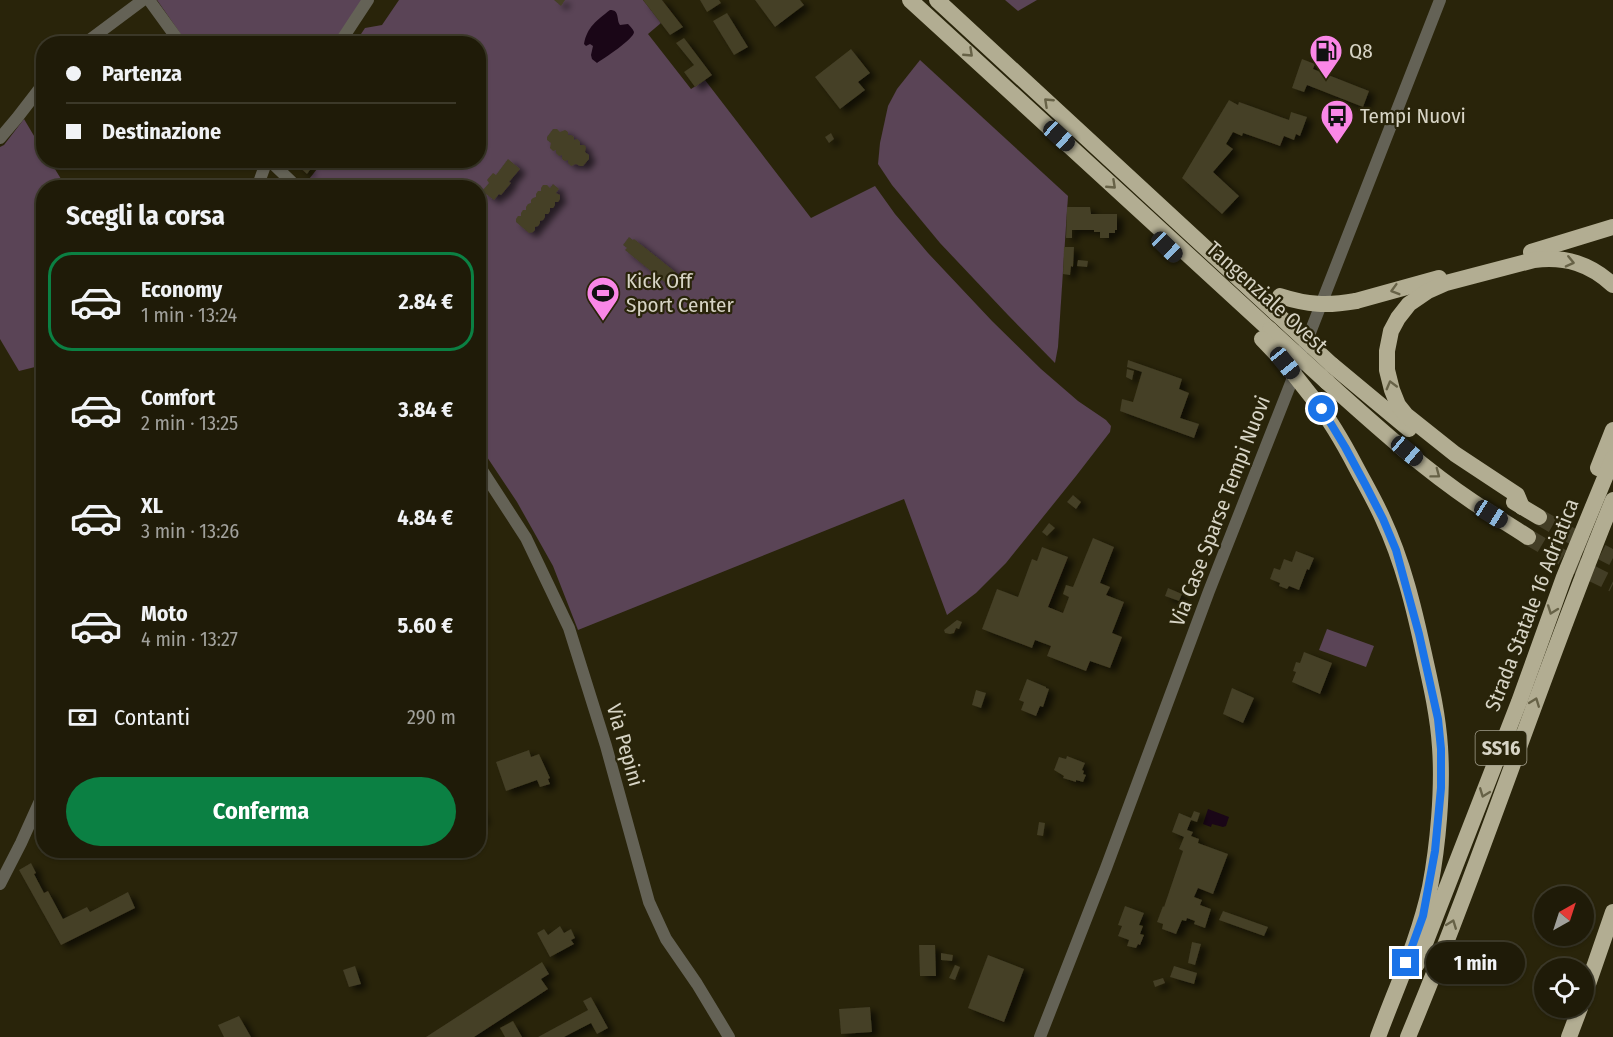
<!DOCTYPE html>
<html lang="it">
<head>
<meta charset="utf-8">
<style>
  :root { --surface:#1f1b08; --page:#2c2816; --text:#f1f3f6; --muted:#a1a19c; --line:#3c3929; --accent:#0b8043 }
  body { margin:0; font-family:"Fira Sans Condensed",sans-serif; background:var(--page); color:var(--text); height:100vh; display:flex; flex-direction:column; font-size:22px; white-space:nowrap }
  * { box-sizing:border-box; margin:0 }
  p { font-size:20px; color:var(--muted) }
  .icon { flex:none; width:33px; height:33px; fill:none; stroke:currentColor; stroke-width:2; stroke-linecap:round; stroke-linejoin:round }
  .map { position:relative; flex:1; overflow:hidden }
  .panel { position:absolute; left:36px; top:180px; width:450px; height:678px; display:flex; flex-direction:column; background:var(--surface); border-radius:24px; box-shadow:0 2px 4px #0004,0 0 0 2px var(--line) }
  .panel>* { flex:none }
  .hud { position:absolute; left:36px; top:36px; width:450px; height:132px; border-radius:24px; box-shadow:0 2px 4px #0004,0 0 0 2px var(--line); display:grid; align-content:center; height:132px; padding:0 30px; background:var(--surface) }
  .needle { width:39px; rotate:39deg }
  .buttons { position:absolute; left:1534px; top:886px; display:grid; gap:12px }
  .buttons a { display:grid; place-items:center; width:60px; height:60px; border-radius:50%; background:var(--surface); box-shadow:0 2px 4px #0004,0 0 0 2px var(--line); font-size:30px }
  .end { position:absolute; width:27px; height:27px; margin:-14px; border:8px solid #1a73e8; background:#fff; box-shadow:0 0 0 3px #fff }
  .from { border-radius:50% }
  .bubble { position:absolute; height:42px; border-radius:21px; background:var(--surface); box-shadow:0 2px 4px #0004,0 0 0 2px var(--line); font-size:20px; font-weight:700; line-height:42px; text-align:center }
  .car { position:absolute; width:18px; height:36px; margin:-18px -9px; border-radius:8px; box-shadow:0 0 4px 2px #0007; background:linear-gradient(#222 24%,#8ab4d8 0 40%,#222 0 76%,#8ab4d8 0 86%,#222 0) }
  .hud b { display:flex; align-items:center; gap:21px; height:57px; font-size:22px }
  .hud b+b { border-top:2px solid var(--line) }
  .hud i { width:15px; height:15px; background:var(--text) }
  ul { padding:0; list-style:none }
  li { display:flex; align-items:center; gap:18px; height:99px; margin:0 12px 9px; padding:0 18px; border:3px solid transparent; border-radius:24px }
  li div { flex:1 }
  li b { display:block; font-size:22px }
  li em { font-style:normal; font-weight:700 }
  li.current { border-color:var(--accent) }
  li>.icon { width:54px; height:54px; stroke-width:1.5 }
  h2 { padding:0 30px; font-size:27px; line-height:72px }
  .pay { display:flex; align-items:center; gap:15px; height:66px; padding:0 30px; font-size:22px }
  .pay p { margin-inline-start:auto }
  .primary-button { display:flex; gap:12px; margin-top:auto; padding:12px 30px }
  .primary-button a { flex:1; height:69px; border-radius:36px; background:var(--accent); color:#fff; font-size:24px; font-weight:700; line-height:69px; text-align:center }
  .map>svg:first-child { display:block }
  .green { fill:#5a4456 }
  .water { fill:#1a0617 }
  .building { fill:#443f26; filter:url(#shadow) }
  .lines { fill:none; stroke-linecap:round; stroke-linejoin:round }
  .trunk-tunnel { stroke:#433e26; stroke-width:16; stroke-dasharray:16 8; stroke-linecap:butt }
  .minor { stroke:#646256; stroke-width:12 }
  .tertiary { stroke:#646256; stroke-width:12 }
  .trunk { stroke:#b2ad92; stroke-width:16 }
  .trunk-bridge { stroke:#b2ad92; stroke-width:16 }
  .oneway { stroke:#676247 }
  .route { stroke:#1a73e8; stroke-width:8 }
  .labels { text-anchor:middle; dominant-baseline:central; stroke-width:4.5; stroke-linejoin:round; paint-order:stroke }
  .shield { fill:#29240a; stroke:#a39f8d; stroke-width:1.5 }
  .shield-label { font-size:20px; font-weight:bold; fill:#d7d4c5 }
  .poi-label { font-size:21px; fill:#d7d4c5; stroke:#29240a; text-anchor:start }
  .street-label { font-size:21px; fill:#d7d4c5; stroke:#29240a }
</style>
</head>
<body>
<div class="map">
<svg width="1613" height="1037" viewBox="0 0 1613 1037">
  <defs>
    <filter id="shadow"><feDropShadow dx="6" dy="4" stdDeviation="3" flood-color="#0009"/></filter>
  </defs>
  <rect width="100%" height="100%" fill="#29240a"/>
  <g class="green">
    <path d="M157 0H363L334 44 187 43Z"/>
    <path d="M399 0H643L661 23 648 34 691 89 705 80 811 218 875 186 895 214 928 253 992 321 1041 369 1078 401 1106 420 1111 426 1110 432 1076 476 1006 563 976 593 947 615 904 499 578 630 553 566 517 502 479 445 478 188 311 187 306 183 317 169 305 161 478 160V44L355 43 365 28 382 25Z"/>
    <path d="M1005 0H1037L1018 11Z"/>
    <path d="M920 60 1068 196 1058 347 1055 363 1008 315 940 243 892 185 878 164 880 143 888 106 897 89Z"/>
    <path d="M24 119 43 151 44 160 50 161 66 187 44 188 43 365 19 371 0 339V147L4 145Z"/>
    <path d="M1327 629 1374 646 1366 667 1319 650Z"/>
  </g>
  <g class="water">
    <path d="M610 10C620 10 616 19 620 25L628 24C630 26 633 29 634 32 634 39 603 59 597 63L592 59 591 55 593 46 590 44 586 46 584 44C587 27 597 20 610 10Z"/>
    <path d="M1208 809 1229 817 1226 826 1223 827 1212 824 1211 827 1203 824Z"/>
  </g>
  <g class="building">
    <path d="M554 0H565L561 6Z"/>
    <path d="M643 0H662L683 27 670 35Z"/>
    <path d="M700 0H719L721 3 707 12Z"/>
    <path d="M755 0H800L804 5 775 27Z"/>
    <path d="M727 13 748 47 734 55 713 21Z"/>
    <path d="M684 38 712 75 695 87 684 72 694 65 676 43Z"/>
    <path d="M851 49 870 73 858 82 865 90 840 109 815 77Z"/>
    <path d="M1302 59 1315 64 1313 69 1369 91 1363 107 1307 85 1304 92 1292 88Z"/>
    <path d="M1229 100 1238 105 1239 102 1289 120 1291 112 1307 117 1300 136 1296 134 1294 140 1284 136 1280 146 1243 133 1242 136 1233 132 1226 144 1233 149 1213 172 1239 196 1222 214 1182 178Z"/>
    <path d="M553 129H557L560 132 565 130 568 132V135H571L574 137V140L577 139 580 142V145H584L586 147 585 152 589 155V159L583 166H580L576 164 571 166 568 163V160L565 161 562 159V155L559 156 556 153V150L553 151 550 148 551 143 547 140V137Z"/>
    <path d="M831 133 834 139 829 143 825 137Z"/>
    <path d="M508 159 520 169 509 182 511 183 501 195 499 194 494 200 482 191 489 183 487 180 493 173 496 175Z"/>
    <path d="M302 162 310 170 307 174 298 166Z"/>
    <path d="M553 184 559 189 556 193 560 195V199L558 202H555V205L553 208H550V211L548 214H545V217L543 220 540 221V223L538 226 535 227V230L533 232 529 233 516 222V219L518 216H521V213L523 210H526V207L528 204 531 203V200L533 198 536 197V194L538 191H541V188L543 185H547L550 188Z"/>
    <path d="M1067 207H1090L1091 214H1117V230H1115V233H1109V238H1100V232H1094V230H1072V238H1066Z"/>
    <path d="M629 237 633 240 634 239 678 274 668 285 625 250 627 248 623 245Z"/>
    <path d="M1064 247H1074L1073 267 1071 266 1070 275 1063 274Z"/>
    <path d="M1078 260 1088 261 1087 267 1077 266Z"/>
    <path d="M1128 360 1182 379 1179 389 1189 393 1180 418 1199 424 1194 438 1120 411 1122 399 1133 402 1142 372 1127 367Z"/>
    <path d="M1127 369 1134 371 1132 380 1126 377Z"/>
    <path d="M1073 495 1081 502 1076 509 1067 502Z"/>
    <path d="M1049 523 1055 528 1047 536 1042 532Z"/>
    <path d="M1093 538 1114 547 1100 583 1110 587 1106 595 1124 602 1112 633 1122 637 1110 668 1090 661 1086 671 1047 656 1051 646 1035 640 1032 648 982 629 997 589 1018 597 1032 559 1037 561 1042 547 1068 557 1048 607 1063 613 1069 597 1063 594 1066 585 1073 587Z"/>
    <path d="M1296 551 1314 558 1309 570 1307 569 1299 590 1289 586 1287 589 1279 586 1280 583 1270 579 1274 568 1280 570 1284 559 1292 562Z"/>
    <path d="M1168 588 1182 594 1179 601 1165 596Z"/>
    <path d="M957 620 962 622 959 629 956 628 954 633 950 634 945 633 944 630Z"/>
    <path d="M1304 652 1332 663 1320 694 1292 682 1296 672 1293 671 1296 662 1300 663Z"/>
    <path d="M1027 679 1046 687V688L1049 689 1043 707 1040 706 1036 716 1021 710 1024 702 1019 700Z"/>
    <path d="M1232 688 1254 698 1243 723 1223 714Z"/>
    <path d="M976 690 986 693 981 708 972 705Z"/>
    <path d="M529 750 531 757 539 754 550 778 548 779 550 784 540 787 537 780 506 791 496 762Z"/>
    <path d="M1067 756 1085 763 1082 770 1084 771 1083 774 1086 775 1083 782 1076 780V782L1063 778 1064 776 1054 770 1059 757 1066 759Z"/>
    <path d="M478 805 484 820 478 822Z"/>
    <path d="M1194 811 1200 813 1197 822 1191 820 1187 830 1193 832 1191 836 1199 839 1198 843 1228 854 1213 894 1198 888 1194 897 1202 900 1200 905 1211 909 1205 928 1194 924 1195 921 1187 918 1186 921 1182 920 1176 934 1162 929 1163 924 1157 922 1163 906 1164 907 1183 851 1179 849 1184 837 1172 832 1179 813 1191 818Z"/>
    <path d="M1039 822 1045 823 1043 836 1037 835Z"/>
    <path d="M31 863 36 873 34 874 44 893 48 891 63 919 87 907 90 912 128 892 135 908 61 945 19 870Z"/>
    <path d="M1125 906 1144 913 1139 925 1143 926 1140 934 1144 935 1140 945 1138 944 1136 948 1127 946 1129 940 1118 936 1122 926 1118 925Z"/>
    <path d="M1223 911 1268 927 1264 936 1219 920Z"/>
    <path d="M560 926 564 933 571 929 575 938 571 940 574 944 550 957 537 933 544 929 548 935Z"/>
    <path d="M1192 942 1201 944 1195 965 1188 963Z"/>
    <path d="M919 945H935L936 976H920Z"/>
    <path d="M941 953 953 955 952 961 941 960Z"/>
    <path d="M988 955 1024 969 1004 1022 968 1008Z"/>
    <path d="M542 962 549 974 541 979 548 989 474 1037H426Z"/>
    <path d="M955 965 960 967 955 980 949 978Z"/>
    <path d="M355 966 361 984 349 987 343 970Z"/>
    <path d="M1174 966 1197 973 1194 984 1170 977Z"/>
    <path d="M1163 978 1165 983 1155 987 1153 981Z"/>
    <path d="M591 997 608 1028 597 1034 591 1023 564 1037H538L588 1010 583 1001Z"/>
    <path d="M870 1007 872 1032 841 1034 839 1009Z"/>
    <path d="M239 1016 251 1037H224L218 1025Z"/>
    <path d="M513 1021 522 1037H505L500 1028Z"/>
  </g>
  <g class="lines">
    <g class="trunk-tunnel">
      <path d="M1539 517 1584 543 1613 558"/>
      <path d="M1528 537 1579 567 1613 584"/>
    </g>
    <g class="minor">
      <path d="M149 0 181 44"/>
      <path d="M84 44 143 0"/>
      <path d="M339 44 368 0"/>
      <path d="M0 138 17 118 44 83"/>
      <path d="M269 160 298 188"/>
      <path d="M257 188 267 160"/>
      <path d="M478 464 526 538 569 628 606 746 649 902 666 939 697 984 729 1037"/>
      <path d="M0 884 21 843 44 792"/>
    </g>
    <g class="tertiary">
      <path d="M1304 348 1440 0"/>
      <path d="M1040 1037 1106 868 1209 591 1296 370"/>
    </g>
    <g class="trunk">
      <path d="M910 0 1270 330"/>
      <path d="M937 0 1276 313"/>
      <path d="M1531 252 1613 227"/>
      <path d="M1356 301 1439 278"/>
      <path d="M1332 365 1409 429"/>
      <path d="M1327 382C1374 424 1421 467 1473 502 1491 514 1510 525 1528 537"/>
      <path d="M1315 401C1331 421 1344 444 1356 467 1365 484 1375 501 1383 519 1403 562 1414 608 1424 654 1431 685 1438 715 1440 747 1443 790 1438 845 1430 887 1419 939 1396 988 1378 1037"/>
      <path d="M1598 468 1613 430"/>
      <path d="M1514 502 1539 517"/>
      <path d="M1522 507 1517 495 1455 454 1406 415 1398 405 1392 390 1387 370V351L1391 331 1398 318 1409 304 1428 291 1446 283 1534 260C1566 256 1590 264 1613 285"/>
      <path d="M1417 964 1519 702 1564 577 1613 458"/>
      <path d="M1584 996 1613 912"/>
      <path d="M1408 1037C1482 860 1541 677 1613 500"/>
      <path d="M1569 1037 1580 1008"/>
    </g>
    <g class="trunk-bridge">
      <path d="M1280 296C1308 305 1327 306 1356 301"/>
      <path d="M1276 313 1332 365"/>
      <path d="M1270 330 1327 382"/>
      <path d="M1262 339 1285 363 1315 401"/>
    </g>
  </g>
  <defs><path id="oneway-chevron" d="M-2-3.5L2.5 0L-2 3.5" fill="none" stroke-width="1.6" stroke-linecap="round" stroke-linejoin="round" transform="scale(1.5)"/></defs>
  <g class="oneway">
    <use href="#oneway-chevron" transform="translate(969 53) rotate(43)"/>
    <use href="#oneway-chevron" transform="translate(1048 102) rotate(-137)"/>
    <use href="#oneway-chevron" transform="translate(1112 185) rotate(43)"/>
    <use href="#oneway-chevron" transform="translate(1570 262) rotate(13)"/>
    <use href="#oneway-chevron" transform="translate(1395 290) rotate(164)"/>
    <use href="#oneway-chevron" transform="translate(1391 385) rotate(-105)"/>
    <use href="#oneway-chevron" transform="translate(1436 474) rotate(37)"/>
    <use href="#oneway-chevron" transform="translate(1552 610) rotate(110)"/>
    <use href="#oneway-chevron" transform="translate(1535 702) rotate(-69)"/>
    <use href="#oneway-chevron" transform="translate(1484 793) rotate(111)"/>
    <use href="#oneway-chevron" transform="translate(1452 924) rotate(-69)"/>
  </g>
  <g class="lines">
    <path class="route" d="M1322 409 1345 447 1365 484 1383 519 1396 550 1419 634 1438 719 1441 749V788L1435 851 1423 916 1406 963"/>
  </g>
  <defs>
    <g id="fuel-pin" transform="scale(1.725)"><path d="M0 17L-7.5 6A9.5 9.5 0 1 1 7.5 6Z" fill="#fa87e7" stroke="#29240a"/><path d="M-5.5-6h7V0h2V4h1.3V-2.5L3-4.5l.8-.8L6-3V5H2.5V1h-1V6h-7ZM-4.2-4.7v3.2H.2V-4.7Z" fill="#111"/></g>
    <g id="bus-pin" transform="scale(1.725)"><path d="M0 17L-7.5 6A9.5 9.5 0 1 1 7.5 6Z" fill="#fa87e7" stroke="#29240a"/><path d="M-5-6H5V4H4V6H2V4H-2V6H-4V4H-5ZM-3.5-4V0h7V-4ZM-3.5 1.2v1.5H-2V1.2ZM2 1.2v1.5H3.5V1.2Z" fill="#111"/></g>
    <g id="stadium-pin" transform="scale(1.725)"><path d="M0 17L-7.5 6A9.5 9.5 0 1 1 7.5 6Z" fill="#fa87e7" stroke="#29240a"/><path d="M0-5a6.5 5 0 1 0 0 10a6.5 5 0 1 0 0-10ZM-3.5-1.8h7v3.6h-7Z" fill="#111"/></g>
  </defs>
  <g fill-rule="evenodd">
    <use href="#fuel-pin" x="1326" y="51"/>
    <use href="#bus-pin" x="1337" y="116"/>
    <use href="#stadium-pin" x="603" y="293"/>
  </g>
  <g class="labels">
    <rect class="shield" x="1475.5" y="731" width="51" height="34" rx="4.5"/>
    <g class="shield-label">
      <text x="1501" y="748">SS16</text>
    </g>
    <g class="poi-label">
      <text x="1349" y="51">Q8</text>
      <text x="1360" y="116">Tempi Nuovi</text>
      <text x="626" y="281">Kick Off<tspan x="626" dy="24">Sport Center</tspan></text>
    </g>
    <g class="street-label">
      <text transform="translate(1267 297) rotate(42)">Tangenziale Ovest</text>
      <text transform="translate(1220 511) rotate(-69)">Via Case Sparse Tempi Nuovi</text>
      <text transform="translate(1532 605) rotate(-69)">Strada Statale 16 Adriatica</text>
      <text transform="translate(625 745) rotate(74)">Via Pepini</text>
    </g>
  </g>
</svg>
<div class="buttons">
<a><svg class="needle" viewBox="-14 -14 28 28"><path d="M0-13l5 13h-10z" fill="#e53935"/><path d="M0 13l5-13h-10z" fill="#a1a19c"/></svg></a>
<a><svg class="icon" aria-label="locate" viewBox="0 0 24 24"><circle cx="12" cy="12" r="6"/><path d="M12 2v4M12 18v4M2 12h4M18 12h4"/></svg></a>
</div>
<i class="end from" style="left:1322px;top:409px"></i>
<i class="end" style="left:1406px;top:963px"></i>
<div class="bubble" style="left:1426px;top:942px;width:99px">1 min</div>
<i class="car" style="left:1059px;top:136px;rotate:132deg"></i>
<i class="car" style="left:1167px;top:247px;rotate:134deg"></i>
<i class="car" style="left:1285px;top:363px;rotate:141deg"></i>
<i class="car" style="left:1407px;top:451px;rotate:130deg"></i>
<i class="car" style="left:1491px;top:514px;rotate:122deg"></i>
<div class="hud">
<b><i class="from"></i>Partenza</b>
<b><i></i>Destinazione</b>
</div>
<section class="panel">
<h2>Scegli la corsa</h2>
<ul>
<li class="current"><svg class="icon" aria-label="car" viewBox="0 0 24 24"><path d="M5 17H2v-5l4-1 3-4h7l3 4 3 1v5h-3M9 17h6M6 11h13"/><circle cx="7" cy="17" r="2"/><circle cx="17" cy="17" r="2"/></svg><div><b>Economy</b><p>1 min · 13:24</p></div><em>2.84 €</em></li>
<li><svg class="icon" aria-label="car" viewBox="0 0 24 24"><path d="M5 17H2v-5l4-1 3-4h7l3 4 3 1v5h-3M9 17h6M6 11h13"/><circle cx="7" cy="17" r="2"/><circle cx="17" cy="17" r="2"/></svg><div><b>Comfort</b><p>2 min · 13:25</p></div><em>3.84 €</em></li>
<li><svg class="icon" aria-label="car" viewBox="0 0 24 24"><path d="M5 17H2v-5l4-1 3-4h7l3 4 3 1v5h-3M9 17h6M6 11h13"/><circle cx="7" cy="17" r="2"/><circle cx="17" cy="17" r="2"/></svg><div><b>XL</b><p>3 min · 13:26</p></div><em>4.84 €</em></li>
<li><svg class="icon" aria-label="car" viewBox="0 0 24 24"><path d="M5 17H2v-5l4-1 3-4h7l3 4 3 1v5h-3M9 17h6M6 11h13"/><circle cx="7" cy="17" r="2"/><circle cx="17" cy="17" r="2"/></svg><div><b>Moto</b><p>4 min · 13:27</p></div><em>5.60 €</em></li>
</ul>
<div class="pay"><svg class="icon" aria-label="cash" viewBox="0 0 24 24"><path d="M3 7h18v10H3z"/><circle cx="12" cy="12" r="2"/></svg>Contanti<p>290 m</p></div>
<div class="primary-button"><a>Conferma</a></div>
</section>
</div>
</body>
</html>
